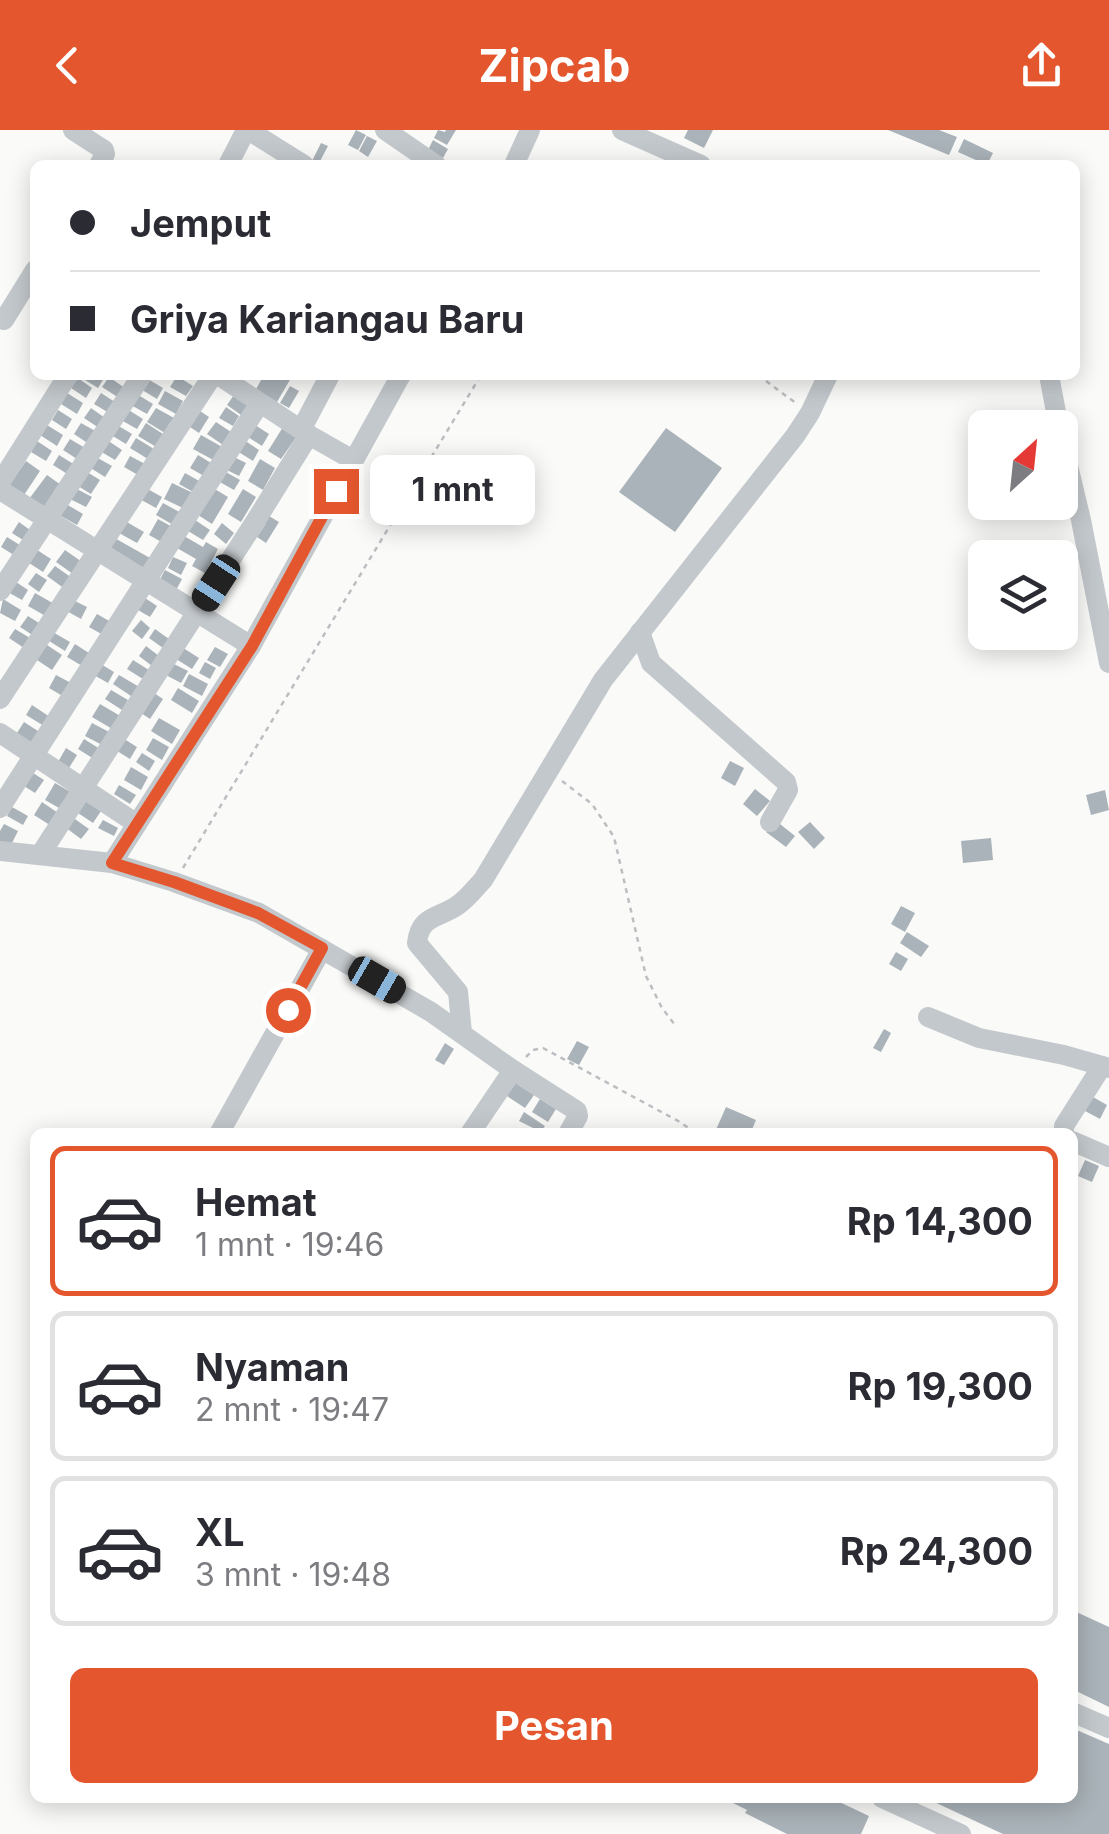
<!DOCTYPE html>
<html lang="id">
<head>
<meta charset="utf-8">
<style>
  :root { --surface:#fff; --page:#f2f2f3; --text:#2b2b33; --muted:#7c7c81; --line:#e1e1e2; --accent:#e4572e }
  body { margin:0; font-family:Inter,sans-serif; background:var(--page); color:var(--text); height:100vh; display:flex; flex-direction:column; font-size:38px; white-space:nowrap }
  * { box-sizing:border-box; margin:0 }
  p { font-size:32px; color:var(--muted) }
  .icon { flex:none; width:55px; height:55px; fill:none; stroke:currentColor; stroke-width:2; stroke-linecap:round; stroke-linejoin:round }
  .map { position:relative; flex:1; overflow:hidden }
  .sheet { position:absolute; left:30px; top:998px; width:1048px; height:675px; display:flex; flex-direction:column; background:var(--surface); border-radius:15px; box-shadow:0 5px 25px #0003 }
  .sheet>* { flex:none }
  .hud { position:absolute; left:30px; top:30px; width:1050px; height:220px; border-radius:15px; box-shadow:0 5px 25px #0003; display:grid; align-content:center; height:220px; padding:0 40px; background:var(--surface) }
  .needle { width:65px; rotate:27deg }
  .buttons { position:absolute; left:968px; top:280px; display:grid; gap:20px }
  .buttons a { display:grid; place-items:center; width:110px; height:110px; border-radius:15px; background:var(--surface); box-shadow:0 5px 25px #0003; font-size:50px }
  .end { position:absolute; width:45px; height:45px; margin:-22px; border:12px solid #e4572e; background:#fff; box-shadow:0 0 0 5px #fff }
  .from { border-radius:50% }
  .bubble { position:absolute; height:70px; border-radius:15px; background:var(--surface); box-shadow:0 5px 25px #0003; font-size:32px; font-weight:700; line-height:70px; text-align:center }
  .car { position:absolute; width:30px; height:60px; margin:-30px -15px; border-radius:12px; box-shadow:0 0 8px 2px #0007; background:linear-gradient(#222 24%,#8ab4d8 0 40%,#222 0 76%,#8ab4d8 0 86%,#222 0) }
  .hud b { display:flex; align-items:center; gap:35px; height:95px; font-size:38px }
  .hud b+b { border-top:2px solid var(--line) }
  .hud i { width:25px; height:25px; background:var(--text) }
  ul { padding:18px 0 0; list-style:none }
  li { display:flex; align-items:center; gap:30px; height:150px; margin:0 20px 15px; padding:0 20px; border:5px solid var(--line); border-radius:15px }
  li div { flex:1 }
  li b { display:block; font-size:38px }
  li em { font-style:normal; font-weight:700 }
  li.on { border-color:var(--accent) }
  li>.icon { width:90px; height:90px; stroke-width:1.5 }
  .cta { display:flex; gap:20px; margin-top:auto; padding:20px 40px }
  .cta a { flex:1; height:115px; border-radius:15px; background:var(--accent); color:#fff; font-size:40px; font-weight:700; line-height:115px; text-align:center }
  header { display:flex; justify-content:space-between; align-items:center; height:130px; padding:0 40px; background:var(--accent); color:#fff; font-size:45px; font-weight:700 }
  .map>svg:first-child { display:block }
  .building { fill:#aab3b9 }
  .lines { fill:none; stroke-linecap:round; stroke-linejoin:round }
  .path { stroke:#bbbfc2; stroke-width:2.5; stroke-dasharray:5 5; stroke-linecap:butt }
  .minor { stroke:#c3c8cc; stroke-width:20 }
  .route { stroke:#e4572e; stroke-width:12 }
</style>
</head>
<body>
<header><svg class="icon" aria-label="back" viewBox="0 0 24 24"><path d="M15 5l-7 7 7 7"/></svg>Zipcab<svg class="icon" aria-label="share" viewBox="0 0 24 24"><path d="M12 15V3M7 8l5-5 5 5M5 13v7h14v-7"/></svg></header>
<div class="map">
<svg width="1109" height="1704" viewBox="0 0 1109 1704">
  <rect width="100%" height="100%" fill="#fafaf8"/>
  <g class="building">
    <path d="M356 0 366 5 358 20 348 15Z"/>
    <path d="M438 0 445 2 446 0H456L447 15 434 8Z"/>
    <path d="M688 0H713L704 18 684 8Z"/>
    <path d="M888 0H939L957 7 949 25Z"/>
    <path d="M367 6 377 11 368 27 359 21Z"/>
    <path d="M964 9 993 23 987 35 958 22Z"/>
    <path d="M433 10 448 19 443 28 428 20Z"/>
    <path d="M321 13 328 16 318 35H315L311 33Z"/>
    <path d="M81 245H106L98 258 80 247Z"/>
    <path d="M264 245H287L291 248 277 272 256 259Z"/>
    <path d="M177 246 193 256 186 266 170 257Z"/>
    <path d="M109 247 125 258 119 268 102 257Z"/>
    <path d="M78 248 92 258 86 268 71 258Z"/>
    <path d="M146 248 163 258 157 269 139 258Z"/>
    <path d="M290 256 299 261 289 278 280 273Z"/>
    <path d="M165 261 183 271 176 284 158 274Z"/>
    <path d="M67 263 83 273 77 284 61 274Z"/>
    <path d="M101 263 115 272 109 283 94 274Z"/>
    <path d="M135 263 153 274 147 284 129 274Z"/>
    <path d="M234 265 248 275 241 285 227 275Z"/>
    <path d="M226 277 239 286 233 296 219 288Z"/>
    <path d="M91 278 105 288 99 298 84 288Z"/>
    <path d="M156 278 174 288 165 303 147 292Z"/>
    <path d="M127 279 143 289 137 299 121 290Z"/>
    <path d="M197 279 209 287 199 303 187 295Z"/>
    <path d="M58 280 72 289 66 299 52 290Z"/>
    <path d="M216 292 231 302 223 315 207 304Z"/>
    <path d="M81 293 97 302 89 314 74 304Z"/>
    <path d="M146 293 166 306 158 318 138 306Z"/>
    <path d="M47 295 63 305 57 316 40 305Z"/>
    <path d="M117 295 132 304 126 314 111 305Z"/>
    <path d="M255 295 269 304 262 316 248 307Z"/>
    <path d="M283 297 297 306 281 329 268 321Z"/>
    <path d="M666 298 722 338 675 402 619 362Z"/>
    <path d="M201 305 224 318 217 332 193 319Z"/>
    <path d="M136 308 154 319 148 329 130 318Z"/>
    <path d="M70 309 85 318 77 329 63 320Z"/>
    <path d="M107 310 122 320 115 330 100 321Z"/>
    <path d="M244 310 259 320 253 331 237 321Z"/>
    <path d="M37 311 52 321 46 331 31 322Z"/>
    <path d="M59 325 75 335 69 345 53 335Z"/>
    <path d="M198 325 211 333 204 346 190 338Z"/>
    <path d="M130 326 145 334 138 345 124 337Z"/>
    <path d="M96 327 112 336 105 347 89 337Z"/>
    <path d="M234 327 246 333 239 346 227 340Z"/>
    <path d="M260 329 275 338 263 360 248 351Z"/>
    <path d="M26 331 40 341 24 365 9 355Z"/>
    <path d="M224 341 240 350 234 360 218 351Z"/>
    <path d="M87 342 100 350 91 364 78 356Z"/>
    <path d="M185 343 201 352 195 363 179 354Z"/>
    <path d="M47 345 61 355 43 380 29 369Z"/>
    <path d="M172 353 193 363 185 379 164 369Z"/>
    <path d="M144 357 162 367 156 378 138 368Z"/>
    <path d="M75 358 92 367 86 377 70 369Z"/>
    <path d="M213 358 228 367 212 394 198 385Z"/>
    <path d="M243 359 256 367 241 392 228 384Z"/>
    <path d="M163 373 183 384 175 396 156 385Z"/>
    <path d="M66 374 83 384 77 395 59 385Z"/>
    <path d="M264 383 279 392 266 413 257 407 265 395 259 392Z"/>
    <path d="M158 389 174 398 165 414 149 405Z"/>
    <path d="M195 390 210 400 203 410 188 401Z"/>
    <path d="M125 391 144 402 137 413 119 403Z"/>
    <path d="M19 392 30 400 23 410 12 403Z"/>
    <path d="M222 393 234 403 226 414 214 404Z"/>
    <path d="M111 406 150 428 142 441 104 418Z"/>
    <path d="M184 406 203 417 206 412 218 419 205 443 192 436 196 429 177 418Z"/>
    <path d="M7 407 23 417 17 427 1 417Z"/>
    <path d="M34 418 51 429 43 442 26 431Z"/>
    <path d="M65 420 82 432 73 444 56 432Z"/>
    <path d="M173 427 187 433 181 445 168 438Z"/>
    <path d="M55 436 72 448 65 459 47 446Z"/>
    <path d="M165 440 182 449 175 462 158 453Z"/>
    <path d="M36 443 47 450 39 462 28 454Z"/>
    <path d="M13 450 28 460 22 470 6 461Z"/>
    <path d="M35 463 56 475 49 488 28 476Z"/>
    <path d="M145 468 157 476 150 487 138 480Z"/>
    <path d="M3 469 21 480 15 491 0 483Z"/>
    <path d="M71 469 87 477 81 489 65 480Z"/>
    <path d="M97 484 111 492 103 505 89 497Z"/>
    <path d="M28 486 42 495 34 506 20 497Z"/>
    <path d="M141 490 150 498 142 509 132 501Z"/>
    <path d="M15 499 30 508 24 518 9 508Z"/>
    <path d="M155 499 169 509 163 518 149 508Z"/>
    <path d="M51 501 70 512 65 521 46 509Z"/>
    <path d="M41 511 62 525 52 540 31 526Z"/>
    <path d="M75 514 92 525 84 537 67 527Z"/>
    <path d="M146 516 159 526 152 536 139 526Z"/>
    <path d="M180 516 199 528 192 539 173 527Z"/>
    <path d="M215 517 228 524 220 537 207 530Z"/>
    <path d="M133 530 152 542 146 551 127 539Z"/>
    <path d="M170 532 188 541 181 553 164 544Z"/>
    <path d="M205 532 216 538 210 549 199 543Z"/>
    <path d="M99 533 114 542 108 553 92 544Z"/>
    <path d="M189 544 208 554 202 566 183 556Z"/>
    <path d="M56 545 73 554 66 568 49 558Z"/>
    <path d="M119 545 141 558 134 568 113 554Z"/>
    <path d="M178 558 199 571 192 583 171 570Z"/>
    <path d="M148 559 163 569 150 589 135 579Z"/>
    <path d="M111 560 128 570 122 580 105 569Z"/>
    <path d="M100 574 122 587 114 600 92 587Z"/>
    <path d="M32 575 50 587 44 596 26 585Z"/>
    <path d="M159 588 180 600 172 614 151 601Z"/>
    <path d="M24 592 41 603 31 617 15 606Z"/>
    <path d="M92 593 111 603 104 616 85 606Z"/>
    <path d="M121 607 137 617 130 629 114 619Z"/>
    <path d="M153 608 169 617 162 630 146 620Z"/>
    <path d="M84 609 100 619 94 629 78 619Z"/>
    <path d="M66 618 77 625 69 638 58 632Z"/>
    <path d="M142 623 155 631 149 641 136 632Z"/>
    <path d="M730 631 744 638 735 656 721 648Z"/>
    <path d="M131 637 148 647 141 660 124 650Z"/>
    <path d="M33 643 44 650 35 663 24 656Z"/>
    <path d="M55 653 76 665 66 682 45 670Z"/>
    <path d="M119 655 136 665 130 674 114 664Z"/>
    <path d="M755 659 770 671 757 686 743 674Z"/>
    <path d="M1105 660 1109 680 1091 685 1086 665Z"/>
    <path d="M83 668 101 681 93 693 75 681Z"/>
    <path d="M42 672 61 685 53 697 34 685Z"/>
    <path d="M12 677 28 686 23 695 7 686Z"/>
    <path d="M72 687 89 699 81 709 65 697Z"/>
    <path d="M103 690 118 698 114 706 98 698Z"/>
    <path d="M775 690 795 706 786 717 766 702Z"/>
    <path d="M810 692 825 708 814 719 798 702Z"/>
    <path d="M4 694 18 701 10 717 0 712V701Z"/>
    <path d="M991 708 993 730 963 733 961 711Z"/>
    <path d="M901 776 915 783 905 802 891 794Z"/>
    <path d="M907 802 929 816 921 827 900 813Z"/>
    <path d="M896 822 908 829 901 841 889 834Z"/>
    <path d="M884 899 891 903 881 922 873 918Z"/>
    <path d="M577 911 589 917 579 935 567 929Z"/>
    <path d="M445 913 454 919 444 935 435 930Z"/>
    <path d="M510 949 534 965 525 978 501 962Z"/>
    <path d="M1093 967 1107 975 1100 989 1085 981Z"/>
    <path d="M540 969 556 979 548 992 532 982Z"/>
    <path d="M726 977 756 990 751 1002H715Z"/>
    <path d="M524 982 545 996 541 1002 519 991Z"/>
    <path d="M1085 1030 1099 1036 1092 1052 1078 1046Z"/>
    <path d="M1072 1480 1109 1497V1577L1072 1559Z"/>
    <path d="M1072 1598 1109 1614V1704H1003L932 1671 934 1668H1072Z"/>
    <path d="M723 1668H831L869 1686 861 1704H787L745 1683 747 1680Z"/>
  </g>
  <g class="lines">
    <g class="path">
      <path d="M758 245 797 274"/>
      <path d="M562 651 592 674 614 707 646 846 662 878 675 895"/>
      <path d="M183 738 481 245"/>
      <path d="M526 927 533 920 543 918 680 992 694 1002"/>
    </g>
    <g class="minor">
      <path d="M73 0 104 20 105 24 99 35"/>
      <path d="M248 0 304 35"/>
      <path d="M385 0 436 35"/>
      <path d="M622 0 701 35"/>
      <path d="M228 35 246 0"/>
      <path d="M514 35 530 0"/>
      <path d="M4 190 35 140"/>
      <path d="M218 245 309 305 353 330"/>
      <path d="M1049 245 1059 298"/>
      <path d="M301 300 330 245"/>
      <path d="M1060 302 1081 390 1109 533"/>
      <path d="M0 353 68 245"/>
      <path d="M0 360 251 516"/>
      <path d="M0 461 142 245"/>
      <path d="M640 502 651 533 786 652 788 660 770 692"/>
      <path d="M0 569 213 245"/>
      <path d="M0 603 137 694"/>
      <path d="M0 678 260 273"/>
      <path d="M0 721 112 733 174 752 259 783 431 882 513 940 577 981 578 986 569 1002"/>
      <path d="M40 725 253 395 309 305"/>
      <path d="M112 733 251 516 401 245"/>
      <path d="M928 887 979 908 1064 925 1109 938"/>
      <path d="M462 903 458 862 417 813C420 785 438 789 458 775 468 768 475 758 483 750L603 550 795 306 810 283 828 245"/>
      <path d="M220 1002 322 819"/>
      <path d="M471 1002 513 940"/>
      <path d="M1064 1002V996L1102 936"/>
      <path d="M1072 1011 1109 1027"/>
      <path d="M1072 1582 1109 1598"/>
      <path d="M882 1668 961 1704"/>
    </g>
  </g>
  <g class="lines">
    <path class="route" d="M288 880 322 818 258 783 174 752 112 733 252 516 336 361"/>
  </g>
</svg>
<div class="buttons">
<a><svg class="needle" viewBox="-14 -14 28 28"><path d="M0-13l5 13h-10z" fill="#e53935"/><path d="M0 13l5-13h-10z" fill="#7c7c81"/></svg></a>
<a><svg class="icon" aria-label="layers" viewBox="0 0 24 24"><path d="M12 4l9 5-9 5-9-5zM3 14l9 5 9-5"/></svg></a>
</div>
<i class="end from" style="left:288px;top:880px"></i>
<i class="end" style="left:336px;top:361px"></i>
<div class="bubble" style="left:370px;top:325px;width:165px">1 mnt</div>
<i class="car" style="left:216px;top:453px;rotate:213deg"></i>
<i class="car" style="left:377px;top:850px;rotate:120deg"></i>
<div class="hud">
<b><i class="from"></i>Jemput</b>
<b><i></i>Griya Kariangau Baru</b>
</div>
<section class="sheet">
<ul>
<li class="on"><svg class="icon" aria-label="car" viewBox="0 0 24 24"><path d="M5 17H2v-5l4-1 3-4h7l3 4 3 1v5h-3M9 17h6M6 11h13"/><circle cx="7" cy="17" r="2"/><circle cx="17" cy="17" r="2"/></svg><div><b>Hemat</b><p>1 mnt · 19:46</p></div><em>Rp 14,300</em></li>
<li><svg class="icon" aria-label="car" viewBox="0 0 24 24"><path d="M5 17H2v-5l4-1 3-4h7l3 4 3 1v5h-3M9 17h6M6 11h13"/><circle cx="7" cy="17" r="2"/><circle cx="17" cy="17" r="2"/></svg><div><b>Nyaman</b><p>2 mnt · 19:47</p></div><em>Rp 19,300</em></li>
<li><svg class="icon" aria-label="car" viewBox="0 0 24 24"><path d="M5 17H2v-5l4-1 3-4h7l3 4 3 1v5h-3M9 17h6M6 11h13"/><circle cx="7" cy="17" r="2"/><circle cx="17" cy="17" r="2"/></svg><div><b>XL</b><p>3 mnt · 19:48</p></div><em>Rp 24,300</em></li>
</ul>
<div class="cta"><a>Pesan</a></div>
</section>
</div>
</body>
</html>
